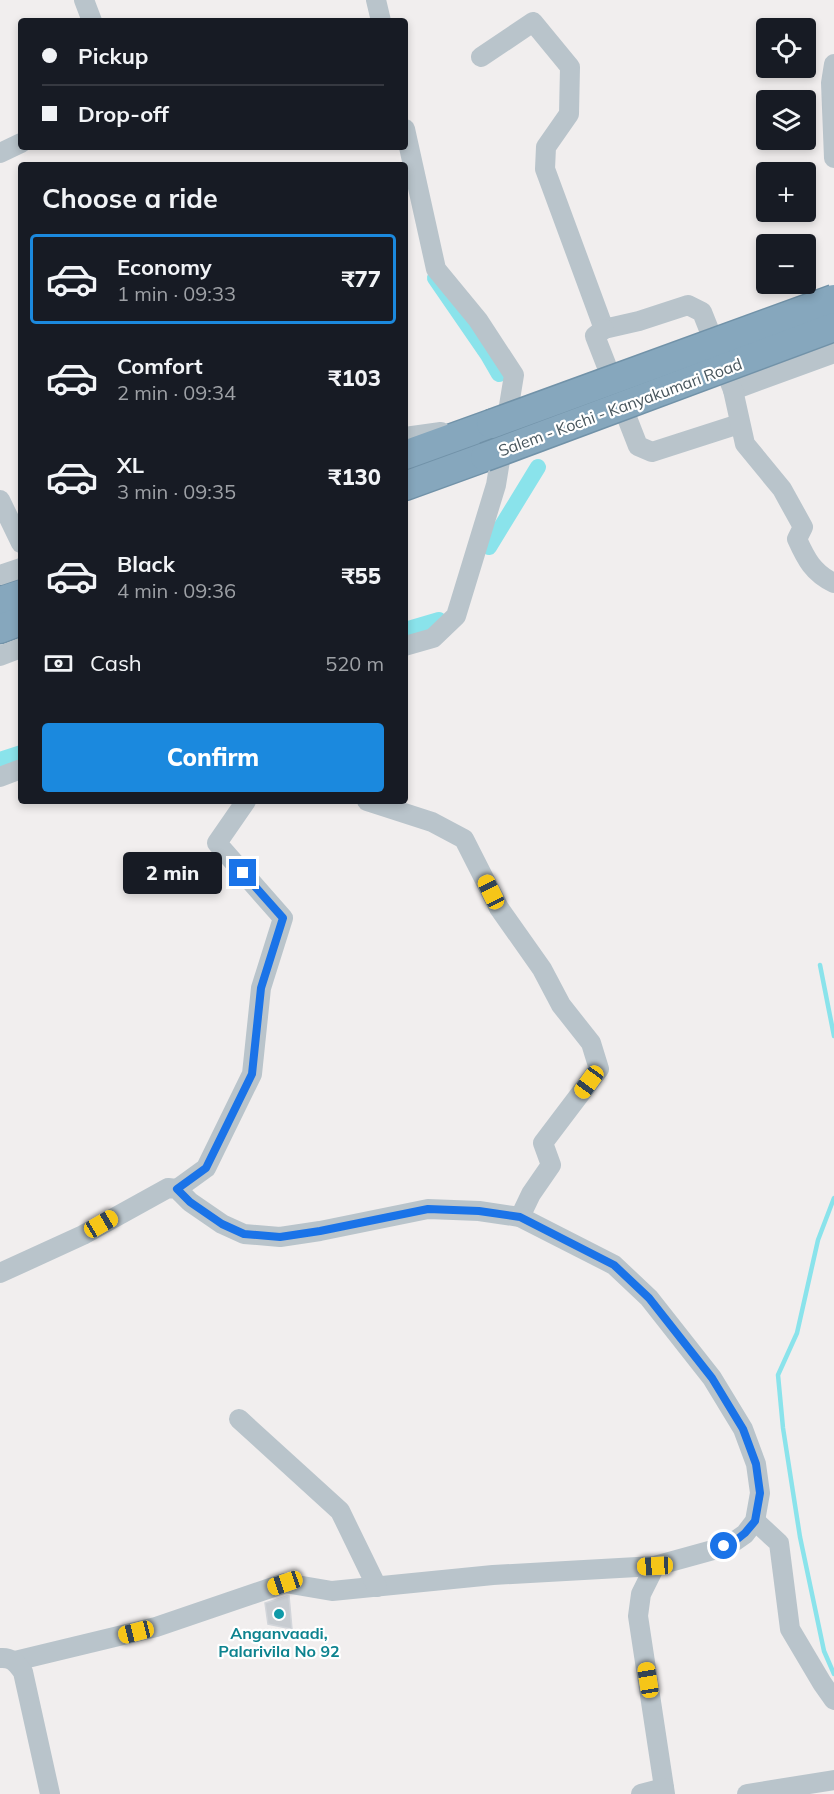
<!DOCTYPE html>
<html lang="en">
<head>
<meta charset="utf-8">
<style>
  :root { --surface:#171b24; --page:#242831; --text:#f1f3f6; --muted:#9ea1a6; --line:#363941; --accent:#1b89de }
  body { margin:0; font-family:Mulish,sans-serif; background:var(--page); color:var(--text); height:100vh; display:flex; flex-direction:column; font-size:22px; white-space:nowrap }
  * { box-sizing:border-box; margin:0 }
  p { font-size:20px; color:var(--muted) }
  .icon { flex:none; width:33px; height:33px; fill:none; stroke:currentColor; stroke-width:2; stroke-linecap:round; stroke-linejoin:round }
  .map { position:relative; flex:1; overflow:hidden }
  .details { position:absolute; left:18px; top:162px; width:390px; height:642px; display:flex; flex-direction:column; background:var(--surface); border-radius:6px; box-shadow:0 3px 9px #0003 }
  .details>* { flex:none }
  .guide { position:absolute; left:18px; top:18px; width:390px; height:132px; border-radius:6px; box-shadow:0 3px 9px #0003; display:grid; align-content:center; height:132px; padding:0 24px; background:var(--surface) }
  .controls { position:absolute; left:756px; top:18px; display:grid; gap:12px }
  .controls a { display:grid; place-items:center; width:60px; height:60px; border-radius:6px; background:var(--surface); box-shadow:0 3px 9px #0003; font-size:30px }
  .end { position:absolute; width:27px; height:27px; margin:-14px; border:8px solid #1a73e8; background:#fff; box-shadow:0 0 0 3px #fff }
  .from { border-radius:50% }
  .bubble { position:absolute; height:42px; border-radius:6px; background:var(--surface); box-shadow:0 3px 9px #0003; font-size:20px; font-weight:800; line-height:42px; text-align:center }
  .car { position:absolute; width:18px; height:36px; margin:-18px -9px; border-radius:8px; box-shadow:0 0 4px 2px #0007; background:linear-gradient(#f5c518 24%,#345 0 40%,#f5c518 0 76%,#345 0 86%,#f5c518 0) }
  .guide b { display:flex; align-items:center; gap:21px; height:57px; font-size:22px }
  .guide b+b { border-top:2px solid var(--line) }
  .guide i { width:15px; height:15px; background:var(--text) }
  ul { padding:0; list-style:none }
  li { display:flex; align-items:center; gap:18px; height:90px; margin:0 12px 9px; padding:0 12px; border:3px solid transparent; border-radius:6px }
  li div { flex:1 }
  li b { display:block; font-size:22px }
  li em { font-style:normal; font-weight:800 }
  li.selected { border-color:var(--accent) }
  li>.icon { width:54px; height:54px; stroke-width:1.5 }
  h2 { padding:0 24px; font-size:27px; line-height:72px }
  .pay { display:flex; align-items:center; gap:15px; height:66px; padding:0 24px; font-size:22px }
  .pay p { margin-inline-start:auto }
  .cta { display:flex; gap:12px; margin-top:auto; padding:12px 24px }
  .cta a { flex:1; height:69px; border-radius:6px; background:var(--accent); color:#fff; font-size:24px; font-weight:800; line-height:69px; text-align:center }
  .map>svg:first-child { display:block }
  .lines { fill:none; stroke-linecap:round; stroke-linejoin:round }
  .stream { stroke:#8ae3eb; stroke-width:4.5 }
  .canal { stroke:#8ae3eb; stroke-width:16 }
  .building { fill:#c8ccd1; stroke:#d2d5da; stroke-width:1.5 }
  .highway-casing { stroke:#7192a8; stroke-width:31 }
  .minor { stroke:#b9c4cb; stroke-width:20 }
  .highway { stroke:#86a7bd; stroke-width:28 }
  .highway-bridge-casing { stroke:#7192a8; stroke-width:31; stroke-linecap:butt }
  .highway-bridge { stroke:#86a7bd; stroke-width:28 }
  .route { stroke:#1a73e8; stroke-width:8 }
  .culture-dot { fill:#0f9aa8; stroke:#fff; stroke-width:2 }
  .labels { text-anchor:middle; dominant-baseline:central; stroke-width:4.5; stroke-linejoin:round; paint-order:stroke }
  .street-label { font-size:16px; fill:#46545b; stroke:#fff }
  .culture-label { font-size:16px; font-weight:bold; fill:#0d838f; stroke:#fff }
</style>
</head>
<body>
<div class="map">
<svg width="834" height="1794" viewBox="0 0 834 1794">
  <rect width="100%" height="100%" fill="#f1eeee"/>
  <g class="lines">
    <g class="stream">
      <path d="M820 965 834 1036"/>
      <path d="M834 1198 818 1240 797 1333 778 1375 783 1428 800 1537 824 1651 834 1674"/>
    </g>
    <g class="canal">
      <path d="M435 278 488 355 499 374"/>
      <path d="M489 547 538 467"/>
      <path d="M405 630 439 620"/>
      <path d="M0 760 21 753"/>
    </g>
  </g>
  <path class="building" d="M287 1596H289L292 1629 268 1624 265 1603Z"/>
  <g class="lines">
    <g class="highway-casing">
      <g id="highway">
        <path d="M405 455 491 424"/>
        <path d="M405 486 485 457"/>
        <path d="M0 601 21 594"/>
        <path d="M0 629 21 621"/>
      </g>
    </g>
    <g class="minor">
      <path d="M84 0 92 21"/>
      <path d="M376 0 381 21"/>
      <path d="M481 57 533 22 570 67 569 114 546 147 545 169 604 329 639 321 688 305 702 312 733 390 834 353"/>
      <path d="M834 64 831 83 834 158"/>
      <path d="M405 129 436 269 478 320 514 375 496 485 456 616 433 638 405 646"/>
      <path d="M0 153 21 143"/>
      <path d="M604 329 595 336 638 446 652 452 739 424"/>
      <path d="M733 390 745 444 782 489 803 527 797 539C806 559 813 573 834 583"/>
      <path d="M405 437 441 432"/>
      <path d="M0 500 21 543"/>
      <path d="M0 575 21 568"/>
      <path d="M0 656 21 648"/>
      <path d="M0 777 21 769"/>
      <path d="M367 801 432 822 464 839 499 908 542 969 561 1005 591 1043 599 1069 543 1143 551 1165 531 1194 520 1217"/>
      <path d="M177 1189 206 1168 252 1074 261 988 283 918 217 843 246 801"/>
      <path d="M0 1273 83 1235 168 1188 177 1189 190 1202 222 1224 244 1234 280 1237 320 1231 428 1209 479 1211 520 1217 614 1265 649 1298 712 1378 743 1429 756 1464 760 1493 755 1521 745 1534 735 1541 713 1550 655 1566 493 1575 332 1591 285 1583 156 1627 15 1661"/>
      <path d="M239 1419 340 1511 377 1587"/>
      <path d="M755 1521 779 1543 790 1629 822 1683 834 1700"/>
      <path d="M655 1566 641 1594 638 1616 665 1794"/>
      <path d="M0 1658C12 1657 16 1663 23 1672L50 1794"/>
      <path d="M641 1794 664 1788"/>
      <path d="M747 1794 834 1780"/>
    </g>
    <use href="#highway" class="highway"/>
    <g class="highway-bridge-casing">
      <g id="highway-bridge">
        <path d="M491 424 834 299"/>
        <path d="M485 457 834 327"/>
      </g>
    </g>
    <use href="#highway-bridge" class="highway-bridge"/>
  </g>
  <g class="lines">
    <path class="route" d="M243 873 283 918 261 988 252 1074 206 1168 177 1189 190 1202 222 1224 244 1234 280 1237 320 1231 428 1209 479 1211 520 1217 614 1265 649 1298 712 1378 743 1429 756 1464 760 1493 755 1521 745 1533 735 1541 724 1546"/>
  </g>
  <circle class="culture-dot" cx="279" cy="1614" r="6"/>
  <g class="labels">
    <g class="street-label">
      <text transform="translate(620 407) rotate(-20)">Salem - Kochi - Kanyakumari Road</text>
    </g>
    <g class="culture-label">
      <text x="279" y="1633">Anganvaadi,<tspan x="279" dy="18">Palarivila No 92</tspan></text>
    </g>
  </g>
</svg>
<div class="controls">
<a><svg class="icon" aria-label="locate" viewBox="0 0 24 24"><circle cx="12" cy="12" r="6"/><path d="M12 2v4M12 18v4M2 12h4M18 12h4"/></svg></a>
<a><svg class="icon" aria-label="layers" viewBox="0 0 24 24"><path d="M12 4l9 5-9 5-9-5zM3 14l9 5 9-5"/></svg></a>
<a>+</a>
<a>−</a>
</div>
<i class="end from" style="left:724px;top:1546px"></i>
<i class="end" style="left:243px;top:873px"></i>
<div class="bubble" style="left:123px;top:852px;width:99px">2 min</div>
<i class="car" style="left:491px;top:892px;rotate:334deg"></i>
<i class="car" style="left:589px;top:1082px;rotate:216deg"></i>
<i class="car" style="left:101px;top:1224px;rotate:60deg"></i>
<i class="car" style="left:655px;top:1566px;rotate:267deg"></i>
<i class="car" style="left:285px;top:1583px;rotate:251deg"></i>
<i class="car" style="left:136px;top:1632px;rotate:256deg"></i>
<i class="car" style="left:648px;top:1680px;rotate:351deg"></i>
<div class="guide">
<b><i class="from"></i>Pickup</b>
<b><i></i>Drop-off</b>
</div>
<section class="details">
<h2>Choose a ride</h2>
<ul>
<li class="selected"><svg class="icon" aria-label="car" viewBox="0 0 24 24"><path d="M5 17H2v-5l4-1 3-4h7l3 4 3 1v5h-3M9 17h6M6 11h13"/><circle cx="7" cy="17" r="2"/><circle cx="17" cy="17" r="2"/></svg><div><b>Economy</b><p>1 min · 09:33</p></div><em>₹77</em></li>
<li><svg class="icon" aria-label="car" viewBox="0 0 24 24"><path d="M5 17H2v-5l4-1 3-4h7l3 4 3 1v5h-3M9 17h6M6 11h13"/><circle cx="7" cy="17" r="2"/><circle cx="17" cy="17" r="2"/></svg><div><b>Comfort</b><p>2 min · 09:34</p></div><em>₹103</em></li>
<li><svg class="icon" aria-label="car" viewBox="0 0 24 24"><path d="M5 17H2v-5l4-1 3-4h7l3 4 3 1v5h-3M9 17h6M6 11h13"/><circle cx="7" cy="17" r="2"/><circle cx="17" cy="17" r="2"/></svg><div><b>XL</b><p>3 min · 09:35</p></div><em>₹130</em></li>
<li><svg class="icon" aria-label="car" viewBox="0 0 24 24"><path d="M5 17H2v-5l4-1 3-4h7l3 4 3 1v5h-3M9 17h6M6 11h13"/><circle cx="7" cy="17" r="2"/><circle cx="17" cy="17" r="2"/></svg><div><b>Black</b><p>4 min · 09:36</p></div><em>₹55</em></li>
</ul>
<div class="pay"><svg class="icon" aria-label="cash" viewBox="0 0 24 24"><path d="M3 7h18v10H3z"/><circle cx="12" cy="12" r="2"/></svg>Cash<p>520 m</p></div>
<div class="cta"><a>Confirm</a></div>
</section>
</div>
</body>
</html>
